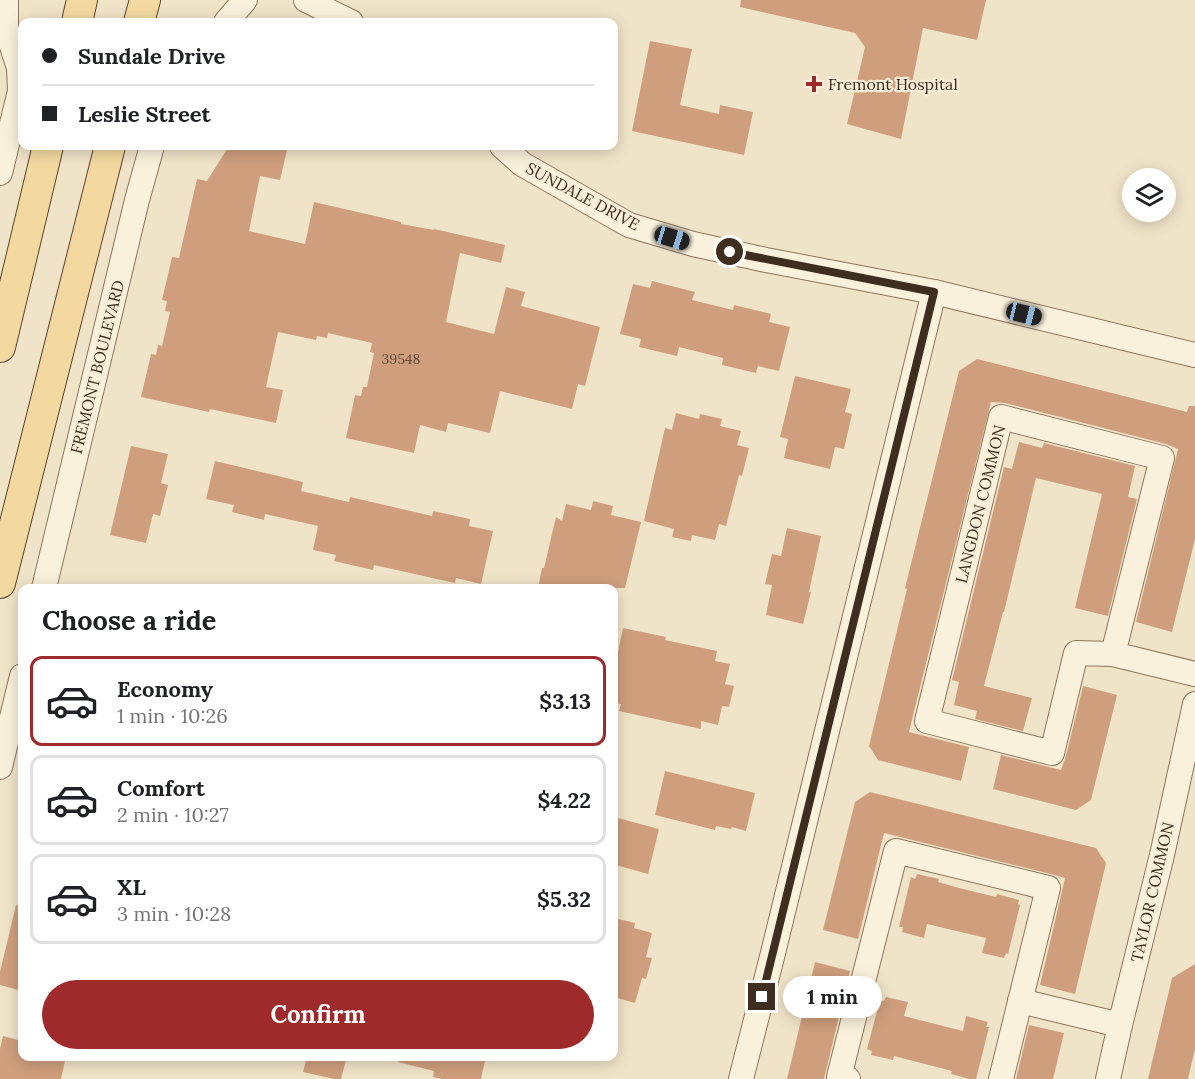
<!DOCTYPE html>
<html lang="en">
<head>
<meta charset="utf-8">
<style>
  :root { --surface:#fff; --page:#f6f6f6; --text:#202124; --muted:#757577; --line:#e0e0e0; --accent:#9e2a2b }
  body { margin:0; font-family:Lora,serif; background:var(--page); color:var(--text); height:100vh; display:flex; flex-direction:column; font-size:22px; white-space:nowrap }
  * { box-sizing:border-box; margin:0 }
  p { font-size:20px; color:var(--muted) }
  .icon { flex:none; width:33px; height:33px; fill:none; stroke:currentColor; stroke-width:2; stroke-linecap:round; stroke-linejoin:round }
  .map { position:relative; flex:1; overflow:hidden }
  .panel { position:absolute; left:18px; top:584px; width:600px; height:477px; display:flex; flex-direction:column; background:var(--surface); border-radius:12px; box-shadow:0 3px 15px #0003 }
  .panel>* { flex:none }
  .top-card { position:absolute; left:18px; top:18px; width:600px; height:132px; border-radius:12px; box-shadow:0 3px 15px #0003; display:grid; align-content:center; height:132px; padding:0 24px; background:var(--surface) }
  .tools { position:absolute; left:1122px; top:168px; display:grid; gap:12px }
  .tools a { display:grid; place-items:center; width:54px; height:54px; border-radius:50%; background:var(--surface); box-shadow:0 3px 15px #0003; font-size:30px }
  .end { position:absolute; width:27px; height:27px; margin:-14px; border:8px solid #3d2e20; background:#fff; box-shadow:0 0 0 3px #fff }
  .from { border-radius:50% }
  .bubble { position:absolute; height:42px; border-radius:21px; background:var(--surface); box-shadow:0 3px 15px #0003; font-size:20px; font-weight:800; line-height:42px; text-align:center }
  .car { position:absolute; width:18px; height:36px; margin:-18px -9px; border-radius:8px; box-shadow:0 0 4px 2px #0007; background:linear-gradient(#222 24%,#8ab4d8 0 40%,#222 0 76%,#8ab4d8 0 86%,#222 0) }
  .top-card b { display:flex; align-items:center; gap:21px; height:57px; font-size:22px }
  .top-card b+b { border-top:2px solid var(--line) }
  .top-card i { width:15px; height:15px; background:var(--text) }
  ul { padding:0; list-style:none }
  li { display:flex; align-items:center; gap:18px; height:90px; margin:0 12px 9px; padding:0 12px; border:3px solid var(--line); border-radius:12px }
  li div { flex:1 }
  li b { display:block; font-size:22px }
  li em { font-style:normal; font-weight:800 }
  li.selected { border-color:var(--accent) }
  li>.icon { width:54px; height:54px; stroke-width:1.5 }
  h2 { padding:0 24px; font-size:27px; line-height:72px }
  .action { display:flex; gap:12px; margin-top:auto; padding:12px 24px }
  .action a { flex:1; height:69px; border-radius:36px; background:var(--accent); color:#fff; font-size:24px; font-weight:800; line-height:69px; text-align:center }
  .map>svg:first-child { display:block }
  .building { fill:#cf9f7d }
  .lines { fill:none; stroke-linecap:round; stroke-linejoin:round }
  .minor-casing { stroke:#8d765c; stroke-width:26 }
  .major-casing { stroke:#5b4430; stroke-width:32 }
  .minor { stroke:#faf1dc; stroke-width:24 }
  .major { stroke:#f3d9a0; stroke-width:30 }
  .route { stroke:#3d2e20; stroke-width:8 }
  .poi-dot { fill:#9e2a2b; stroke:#f7eed8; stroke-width:2 }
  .labels { text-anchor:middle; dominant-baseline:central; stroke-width:4.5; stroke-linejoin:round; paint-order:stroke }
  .number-label { font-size:14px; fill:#624a37 }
  .poi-label { font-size:16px; fill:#3d2e20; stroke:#f7eed8; text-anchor:start }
  .street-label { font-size:16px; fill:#3d2e20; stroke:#f7eed8 }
</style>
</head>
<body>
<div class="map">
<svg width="1195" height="1079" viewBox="0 0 1195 1079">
  <rect width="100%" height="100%" fill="#f0e4c8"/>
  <g class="building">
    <path d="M741 0H986L977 40 923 28 901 139 847 124 865 47 855 33 740 7Z"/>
    <path d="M650 41 692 49 680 105 719 114 720 105 753 112 744 155 632 131Z"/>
    <path d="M229 146H288L280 180 260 176 249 231 305 244 314 202 401 222V224L434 230V229L505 245 501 263 460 253 446 322 494 334 506 287 525 292 521 306 600 327 585 386 578 384 572 409 500 391 490 433 448 423 446 432 420 425 414 453 346 438 355 395 361 396 363 387H367L374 353 370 352 372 343 328 333 327 338 317 336 316 340 278 332 266 387 283 390 276 423 210 409 209 412 141 397 151 354 156 355 158 345 162 346 170 312 165 311 167 301 162 300 172 257 179 258 197 179 207 181Z"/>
    <path d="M652 281 695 292 692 300 733 310 734 305 771 314 769 322 790 327 779 371 758 366 756 373 722 365 723 358 679 347 677 356 639 347 641 339 620 334 633 284 650 288Z"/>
    <path d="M977 359 1187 412 1189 406H1195V539L1172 632 1136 622 1178 449 1166 444 1005 403 991 402 909 732 969 747 961 781 878 760 869 746 907 589 905 588 959 371Z"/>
    <path d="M795 376 851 389 845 412 852 414 844 449 835 447 830 469 784 458 788 439 780 437Z"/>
    <path d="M676 413 699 419 700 414 722 419 720 426 741 431 737 445 749 448 742 476 739 475 726 526 719 524 715 540 692 535 691 541 672 537 674 529 644 521 665 428 672 430Z"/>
    <path d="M1019 442 1042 448 1044 443 1135 466 1128 497 1137 499 1108 616 1075 608 1102 494 1036 478 1004 612H1003L984 686 1032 698 1023 731 975 719 977 711 954 705 959 682 952 680 1004 467 1012 469Z"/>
    <path d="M131 446 168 454 161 483 168 485 160 516 153 514 146 543 110 535Z"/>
    <path d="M215 461 303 482 301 491 349 502 350 497 432 516 433 511 470 519 469 526 493 531 481 584 456 578 455 583 374 565 373 570 334 561 336 555 313 550 318 526 265 514 264 520 232 512 234 505 206 499Z"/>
    <path d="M593 501 613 506 611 515 641 522 625 588H538L542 568H544L556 517 562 521 566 504 591 510Z"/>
    <path d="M787 528 821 536 809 592H811L803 624 766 615 772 585 765 584 772 554 781 556Z"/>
    <path d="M623 628 666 637 665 640 717 651 715 661 730 664 725 684 734 686 729 707 722 706 718 725 701 721V729L619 711 621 704 614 703V655L617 656Z"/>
    <path d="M1083 686 1117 695 1091 800 1076 810 993 789 1001 755 1061 770 1066 756Z"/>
    <path d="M665 771 755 793 746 831 732 827 731 829 716 826 715 830 655 815Z"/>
    <path d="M870 792 1096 848 1106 863 1075 994 1040 985 1065 878 1051 874 884 833 858 939 823 930 855 802Z"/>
    <path d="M614 817 659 829 648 874 616 865 617 859 614 858Z"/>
    <path d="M917 874 939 879 938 882 959 888 996 897 997 894 1019 900 1018 904 1020 905 1008 954 1006 953 1004 958 982 953 986 938 927 924 924 938 902 932 903 927H899L911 877 915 879Z"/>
    <path d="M16 905 22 906V991L0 985V972Z"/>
    <path d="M614 918 635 923 634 928 652 933 646 957 652 958 646 979 642 978 635 1003 614 997Z"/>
    <path d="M815 962 850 971 824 1079H787Z"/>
    <path d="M1195 964V1049L1188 1079H1148L1172 978Z"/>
    <path d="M886 997 908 1002 904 1016 943 1026 963 1031 966 1016 988 1022 986 1027H989L976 1079H969L951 1074 952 1071 894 1056 893 1060 871 1055 872 1051 867 1049 880 1000 884 1001Z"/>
    <path d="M1029 1025 1064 1033 1053 1079H1016Z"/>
    <path d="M3 1036 22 1041V1056H66L61 1079H0V1049Z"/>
    <path d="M307 1056H347L341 1079H334L303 1072Z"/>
    <path d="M399 1056H486L481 1079H442L433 1077 434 1071 398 1062Z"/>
  </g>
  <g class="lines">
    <g class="minor-casing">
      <g id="minor">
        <path d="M306 0 351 22"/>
        <path d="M226 22 245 0"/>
        <path d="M502 146 522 164 629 225 693 244 766 260 934 292 1195 355"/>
        <path d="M0 173 20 91 19 68 6 28V0"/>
        <path d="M44 588 137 200 152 146"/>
        <path d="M1113 654 1162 458 1001 417 927 721 1052 753 1076 653 1113 654 1195 674"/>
        <path d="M0 767 22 676"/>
        <path d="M1020 1001 1120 1025"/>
        <path d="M741 1079 773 953 934 292"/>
        <path d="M848 1079 839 1077 896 851 1048 888 1001 1079"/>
        <path d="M1108 1079 1120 1025 1162 855 1195 704"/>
      </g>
    </g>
    <g class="major-casing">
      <g id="major">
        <path d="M77 22 82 0"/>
        <path d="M139 22 145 0"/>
        <path d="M0 347 48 146"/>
        <path d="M0 583 110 146"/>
      </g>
    </g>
    <use href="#minor" class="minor"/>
    <use href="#major" class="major"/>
  </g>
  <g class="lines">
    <path class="route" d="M730 252 934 292 762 997"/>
  </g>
  <path class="poi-dot" d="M811 75h6v6h6v6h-6v6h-6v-6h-6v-6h6z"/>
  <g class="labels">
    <g class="number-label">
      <text x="401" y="359">39548</text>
    </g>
    <g class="poi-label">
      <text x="828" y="84">Fremont Hospital</text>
    </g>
    <g class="street-label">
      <text transform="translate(583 196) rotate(28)">SUNDALE DRIVE</text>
      <text transform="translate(97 367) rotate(-76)">FREMONT BOULEVARD</text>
      <text transform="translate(980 504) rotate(-76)">LANGDON COMMON</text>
      <text transform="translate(1152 892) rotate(-77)">TAYLOR COMMON</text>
    </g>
  </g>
</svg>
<div class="tools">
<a><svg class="icon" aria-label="layers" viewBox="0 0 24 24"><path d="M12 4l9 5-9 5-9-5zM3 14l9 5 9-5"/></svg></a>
</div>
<i class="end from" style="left:730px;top:252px"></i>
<i class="end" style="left:762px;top:997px"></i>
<div class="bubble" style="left:783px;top:976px;width:99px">1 min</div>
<i class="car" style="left:672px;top:238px;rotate:107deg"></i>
<i class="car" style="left:1024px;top:314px;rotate:104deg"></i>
<div class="top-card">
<b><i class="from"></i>Sundale Drive</b>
<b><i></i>Leslie Street</b>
</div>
<section class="panel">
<h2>Choose a ride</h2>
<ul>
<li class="selected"><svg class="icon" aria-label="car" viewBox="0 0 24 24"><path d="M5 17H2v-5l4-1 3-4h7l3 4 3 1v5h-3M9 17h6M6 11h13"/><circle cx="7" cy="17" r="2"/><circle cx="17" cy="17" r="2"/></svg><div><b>Economy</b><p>1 min · 10:26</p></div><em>$3.13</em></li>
<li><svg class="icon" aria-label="car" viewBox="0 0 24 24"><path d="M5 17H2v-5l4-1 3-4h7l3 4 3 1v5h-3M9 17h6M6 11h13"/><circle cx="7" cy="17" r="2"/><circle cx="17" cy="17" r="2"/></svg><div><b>Comfort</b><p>2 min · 10:27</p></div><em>$4.22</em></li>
<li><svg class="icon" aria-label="car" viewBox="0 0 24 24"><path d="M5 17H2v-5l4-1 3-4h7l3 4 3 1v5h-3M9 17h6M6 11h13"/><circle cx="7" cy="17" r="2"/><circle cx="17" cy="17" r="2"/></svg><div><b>XL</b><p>3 min · 10:28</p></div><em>$5.32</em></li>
</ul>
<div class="action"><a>Confirm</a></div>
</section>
</div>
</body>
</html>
